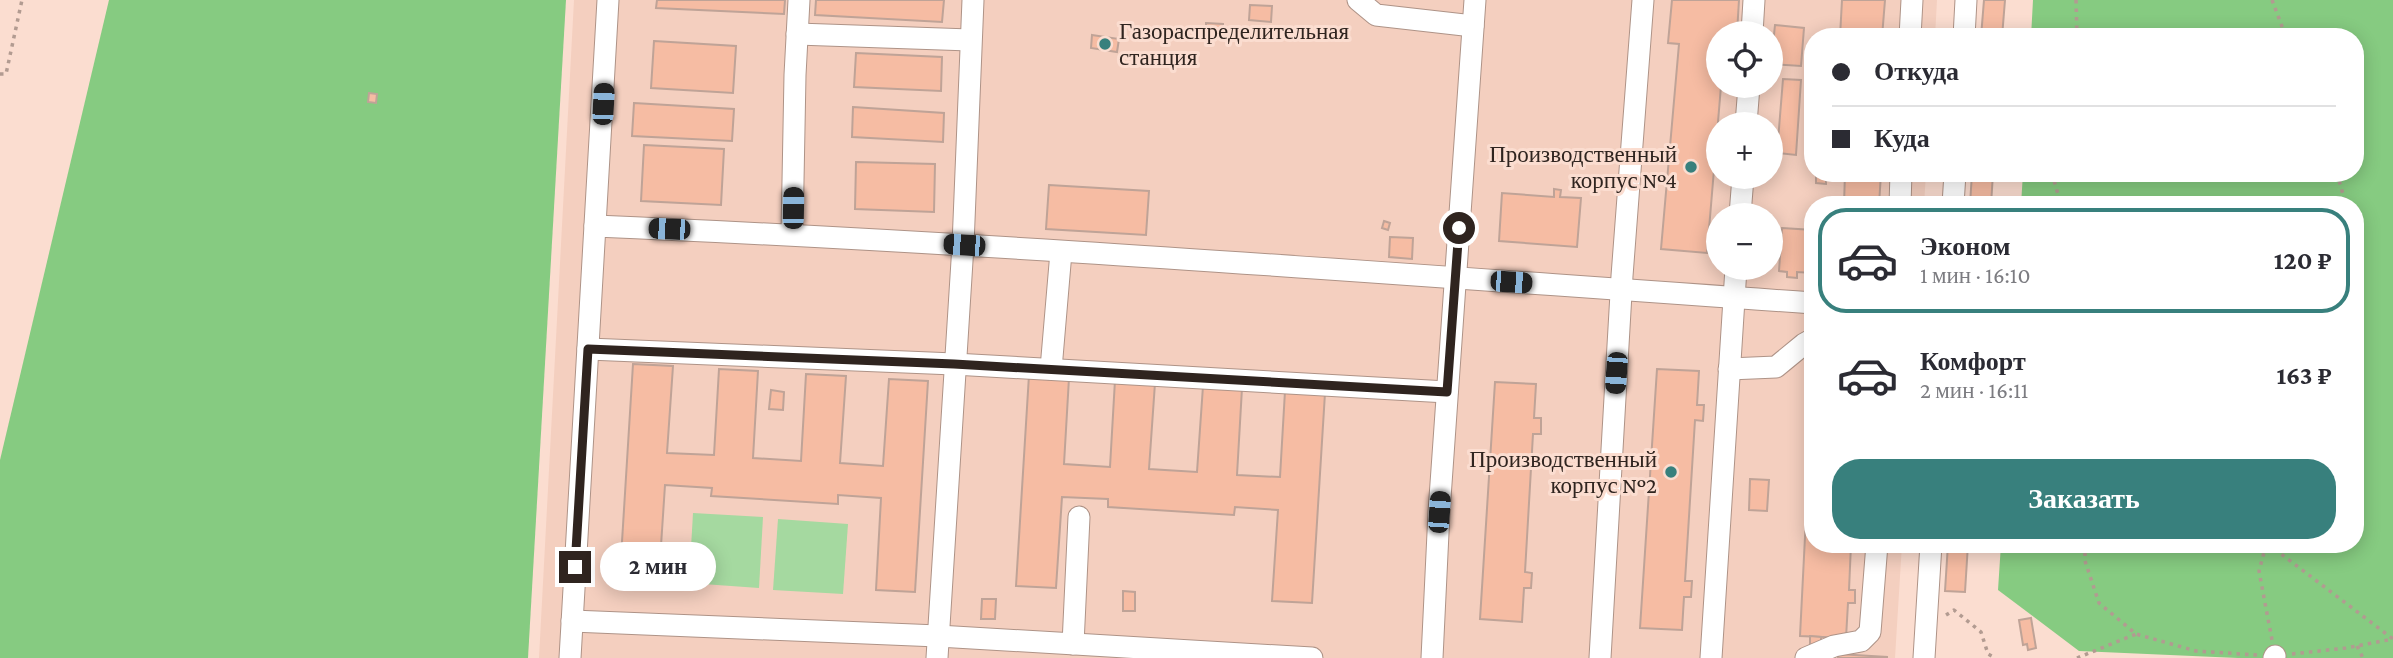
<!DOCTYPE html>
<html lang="ru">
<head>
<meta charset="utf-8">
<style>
  :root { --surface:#fff; --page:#f7f7f7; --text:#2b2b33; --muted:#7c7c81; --line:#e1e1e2; --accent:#38807d }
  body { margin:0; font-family:"Crimson Pro",serif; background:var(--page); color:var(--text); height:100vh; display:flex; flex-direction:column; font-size:26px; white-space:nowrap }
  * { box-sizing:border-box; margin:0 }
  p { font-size:23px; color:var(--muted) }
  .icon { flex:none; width:38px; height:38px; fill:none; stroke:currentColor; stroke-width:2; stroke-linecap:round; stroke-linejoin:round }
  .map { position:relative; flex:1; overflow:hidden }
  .panel { position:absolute; left:1804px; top:196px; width:560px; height:357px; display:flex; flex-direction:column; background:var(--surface); border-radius:28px; box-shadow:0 4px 18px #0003 }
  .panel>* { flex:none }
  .banner { position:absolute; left:1804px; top:28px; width:560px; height:154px; border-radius:28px; box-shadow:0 4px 18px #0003; display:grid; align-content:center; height:154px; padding:0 28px; background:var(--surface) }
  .buttons { position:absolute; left:1706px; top:21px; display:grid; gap:14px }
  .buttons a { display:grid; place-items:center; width:77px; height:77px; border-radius:50%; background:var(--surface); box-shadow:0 4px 18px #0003; font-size:35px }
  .end { position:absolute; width:32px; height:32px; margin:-16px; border:9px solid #2f241f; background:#fff; box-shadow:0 0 0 4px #fff }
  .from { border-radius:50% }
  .bubble { position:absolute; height:49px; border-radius:24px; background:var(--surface); box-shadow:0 4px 18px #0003; font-size:23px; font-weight:700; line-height:49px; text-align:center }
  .car { position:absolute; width:21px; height:42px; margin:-21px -10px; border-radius:9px; box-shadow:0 0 5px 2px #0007; background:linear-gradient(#222 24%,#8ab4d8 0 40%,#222 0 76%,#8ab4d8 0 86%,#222 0) }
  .banner b { display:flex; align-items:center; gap:24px; height:66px; font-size:26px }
  .banner b+b { border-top:2px solid var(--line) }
  .banner i { width:18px; height:18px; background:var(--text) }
  ul { padding:12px 0 0; list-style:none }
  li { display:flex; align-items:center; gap:21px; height:105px; margin:0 14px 10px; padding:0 14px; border:4px solid transparent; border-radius:28px }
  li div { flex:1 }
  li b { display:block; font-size:26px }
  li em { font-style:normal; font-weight:700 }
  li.on { border-color:var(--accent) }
  li>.icon { width:63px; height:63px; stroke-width:1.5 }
  .primary-button { display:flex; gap:14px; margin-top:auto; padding:14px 28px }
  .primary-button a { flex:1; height:80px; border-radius:28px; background:var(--accent); color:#fff; font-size:28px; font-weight:700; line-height:80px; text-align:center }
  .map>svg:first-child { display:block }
  .built { fill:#f4cfbf; fill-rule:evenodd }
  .green { fill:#a5d9a0 }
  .forest { fill:#86cb81 }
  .building { fill:#f6bca3; stroke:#bfa397; stroke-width:2 }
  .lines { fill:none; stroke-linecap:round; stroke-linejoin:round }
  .minor-casing { stroke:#ae9387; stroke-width:23 }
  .path { stroke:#b29b91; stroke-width:3.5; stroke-dasharray:3.5 5; stroke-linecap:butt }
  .minor { stroke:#fff; stroke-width:21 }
  .route { stroke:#2f241f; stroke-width:9 }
  .poi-dot { fill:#38807d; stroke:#fbddd0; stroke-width:2.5 }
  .labels { text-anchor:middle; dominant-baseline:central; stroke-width:6; stroke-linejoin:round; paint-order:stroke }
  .poi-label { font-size:23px; fill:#2f241f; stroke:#fbddd0; text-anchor:end }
</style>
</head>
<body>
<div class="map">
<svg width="2393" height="658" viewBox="0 0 2393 658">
  <rect width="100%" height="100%" fill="#fbddd0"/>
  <path class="built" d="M574 0H1937L1935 37H1813V173H1926L1924 205H1813V544H1902L1895 658H539ZM1718 33H1771V86H1718ZM1718 124H1771V177H1718ZM1718 215H1771V268H1718Z"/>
  <g class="green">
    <path d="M693 513 763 517 759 588 689 583Z"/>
    <path d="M778 519 848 524 843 594 773 590Z"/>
  </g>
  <g class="forest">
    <path d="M109 0H566L528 658H0V460Z"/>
    <path d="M2033 0H2393V658H2238L2079 651 1998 590 2001 544H2356V205H2021L2023 173H2356V37H2031Z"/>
  </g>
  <g class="building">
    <path d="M657 0H785L784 14 656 8Z"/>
    <path d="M816 0H944L942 22 815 15Z"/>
    <path d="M1672 0H1739L1737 33H1718V86H1721L1707 253 1661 249 1679 44 1668 43Z"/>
    <path d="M1842 0H1885L1882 37H1840Z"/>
    <path d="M1984 0H2005L2002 37H1981Z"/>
    <path d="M1250 5 1272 6 1271 22 1249 20Z"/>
    <path d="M1206 23 1223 24V30L1206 29Z"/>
    <path d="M1775 25 1804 28 1801 66 1771 64Z"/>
    <path d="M1092 35 1119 39 1117 52 1091 48Z"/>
    <path d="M654 41 736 46 733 93 651 88Z"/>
    <path d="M856 53 942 57 941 91 854 87Z"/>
    <path d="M1783 79 1801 80 1796 155 1777 153Z"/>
    <path d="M369 93 377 94 376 103 368 102Z"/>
    <path d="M634 103 734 109 732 141 632 136Z"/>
    <path d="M853 107 944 113 943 142 852 137Z"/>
    <path d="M644 145 724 149 721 205 641 201Z"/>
    <path d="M856 162 935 164 934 212 855 209Z"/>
    <path d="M1845 173H1881L1879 205H1844Z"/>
    <path d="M1972 173H1993L1991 205H1970Z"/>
    <path d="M1816 174H1826V184L1816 183Z"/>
    <path d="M1049 185 1149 191 1146 235 1046 229Z"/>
    <path d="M1554 189 1561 190 1560 197 1581 198 1577 247 1499 241 1502 193 1554 197Z"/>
    <path d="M1384 221 1390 223 1388 230 1382 228Z"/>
    <path d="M1782 228 1813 230V273L1797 272V278L1787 277V272L1779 271Z"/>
    <path d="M1390 237 1413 238 1412 259 1389 257Z"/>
    <path d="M633 364 673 366 667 453 714 455 719 369 758 371 753 458 801 461 806 374 846 376 840 463 883 466 889 379 928 381 915 592 876 590 881 498 838 495V504L711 496 712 488 665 485 659 576 620 574Z"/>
    <path d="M1657 369 1699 371 1697 405H1704L1703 421 1695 420 1685 581H1692L1691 597H1684L1682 630 1640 628Z"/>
    <path d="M1029 375 1069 378 1064 464 1110 467 1115 380 1155 383 1149 469 1197 472 1203 386 1242 388 1237 475 1280 477 1285 391 1325 393 1312 603 1272 601 1278 510 1235 507 1234 515 1108 507V499L1062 497 1056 588 1016 586Z"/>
    <path d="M1813 378V544H1851L1849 590H1855V603H1848L1846 638 1800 636Z"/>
    <path d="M1495 382 1536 384 1534 418H1541V434H1533L1525 572 1532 573 1531 588H1524L1522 622 1480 619Z"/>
    <path d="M771 390 784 392 783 410 769 409Z"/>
    <path d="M1750 479 1769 480 1767 511 1749 510Z"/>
    <path d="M1948 544H1968L1965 592 1945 591Z"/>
    <path d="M1123 591 1135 592V611H1123Z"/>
    <path d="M982 599H996L995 619H981Z"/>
    <path d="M2031 618 2036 648 2028 650 2027 644 2023 645 2019 620Z"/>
    <path d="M1810 636 1821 637V645H1810Z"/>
    <path d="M1838 654 1887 657V658H1838Z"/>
  </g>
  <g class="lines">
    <g class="minor-casing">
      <g id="minor">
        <path d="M1358 0 1376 15 1473 26"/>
        <path d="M1752 33 1754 0"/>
        <path d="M797 34 970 40"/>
        <path d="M1910 37 1912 0"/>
        <path d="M1964 37 1966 0"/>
        <path d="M1746 124 1749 86"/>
        <path d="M1900 205 1901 173"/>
        <path d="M1953 205 1955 173"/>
        <path d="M1740 215 1743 177"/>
        <path d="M595 226C1002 243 1407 275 1813 303"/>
        <path d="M792 234 795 75 799 0"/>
        <path d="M588 349 954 364 1447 392"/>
        <path d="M1051 369 1061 252"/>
        <path d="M1729 369 1776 367 1804 344 1813 339"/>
        <path d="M572 621 938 636 1312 658"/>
        <path d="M1073 644 1079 517"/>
        <path d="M570 658 608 0"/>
        <path d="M937 658 963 245 973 0"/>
        <path d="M1432 658 1439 512 1475 0"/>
        <path d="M1600 658 1622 276 1643 0"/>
        <path d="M1711 658 1736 268"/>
        <path d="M1806 658 1834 646 1861 641 1870 632 1877 544"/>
        <path d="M1924 658 1931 544"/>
        <path d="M2274 658 2275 656"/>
      </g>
    </g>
    <g class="path">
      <path d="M2076 0 2077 37"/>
      <path d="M2272 0 2286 37"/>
      <path d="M0 74H6L22 0"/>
      <path d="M2052 173 2061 205"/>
      <path d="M2337 173 2346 205"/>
      <path d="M2356 237C2362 258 2366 284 2356 304"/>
      <path d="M2085 544V561L2099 603 2136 634 2196 651 2257 655"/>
      <path d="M2268 544 2393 639"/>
      <path d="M2266 545 2259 571 2272 640"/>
      <path d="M1946 615 1954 610 1981 632 1988 654 1995 658"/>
      <path d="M2357 646 2363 658"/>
      <path d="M2292 654 2346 648 2393 639"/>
      <path d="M2077 658 2136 634"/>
    </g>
    <use href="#minor" class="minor"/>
  </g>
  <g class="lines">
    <path class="route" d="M575 567 588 349 954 364 1447 392 1459 228"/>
  </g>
  <g class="poi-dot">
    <circle cx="1105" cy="44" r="7"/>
    <circle cx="1691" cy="167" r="7"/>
    <circle cx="1671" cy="472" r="7"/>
  </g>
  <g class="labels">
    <g class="poi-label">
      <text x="1119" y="31" text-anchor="start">Газораспределительная<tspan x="1119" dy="26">станция</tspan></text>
      <text x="1677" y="154">Производственный<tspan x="1677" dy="26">корпус №4</tspan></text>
      <text x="1657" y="459">Производственный<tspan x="1657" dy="26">корпус №2</tspan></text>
    </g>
  </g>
</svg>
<div class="buttons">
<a><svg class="icon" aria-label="locate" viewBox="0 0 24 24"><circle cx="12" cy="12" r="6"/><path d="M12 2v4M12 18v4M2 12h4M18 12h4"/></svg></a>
<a>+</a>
<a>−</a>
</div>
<i class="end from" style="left:1459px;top:228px"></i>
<i class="end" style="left:575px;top:567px"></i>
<div class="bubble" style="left:600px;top:542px;width:116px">2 мин</div>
<i class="car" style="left:603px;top:104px;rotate:3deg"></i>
<i class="car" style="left:793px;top:208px;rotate:1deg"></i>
<i class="car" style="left:669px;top:229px;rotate:272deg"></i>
<i class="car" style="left:964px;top:245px;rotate:274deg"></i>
<i class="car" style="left:1511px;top:282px;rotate:94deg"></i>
<i class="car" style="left:1616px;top:373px;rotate:184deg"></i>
<i class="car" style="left:1439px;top:512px;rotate:4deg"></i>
<div class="banner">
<b><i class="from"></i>Откуда</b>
<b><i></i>Куда</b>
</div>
<section class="panel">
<ul>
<li class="on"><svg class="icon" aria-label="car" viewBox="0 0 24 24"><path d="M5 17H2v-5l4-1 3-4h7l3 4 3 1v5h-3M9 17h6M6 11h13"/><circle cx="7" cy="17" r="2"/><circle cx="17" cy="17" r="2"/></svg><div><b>Эконом</b><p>1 мин · 16:10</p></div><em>120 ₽</em></li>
<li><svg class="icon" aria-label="car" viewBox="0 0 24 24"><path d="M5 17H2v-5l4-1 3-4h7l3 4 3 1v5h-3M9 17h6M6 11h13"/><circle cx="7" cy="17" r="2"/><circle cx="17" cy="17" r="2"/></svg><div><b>Комфорт</b><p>2 мин · 16:11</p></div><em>163 ₽</em></li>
</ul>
<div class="primary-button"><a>Заказать</a></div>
</section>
</div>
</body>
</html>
